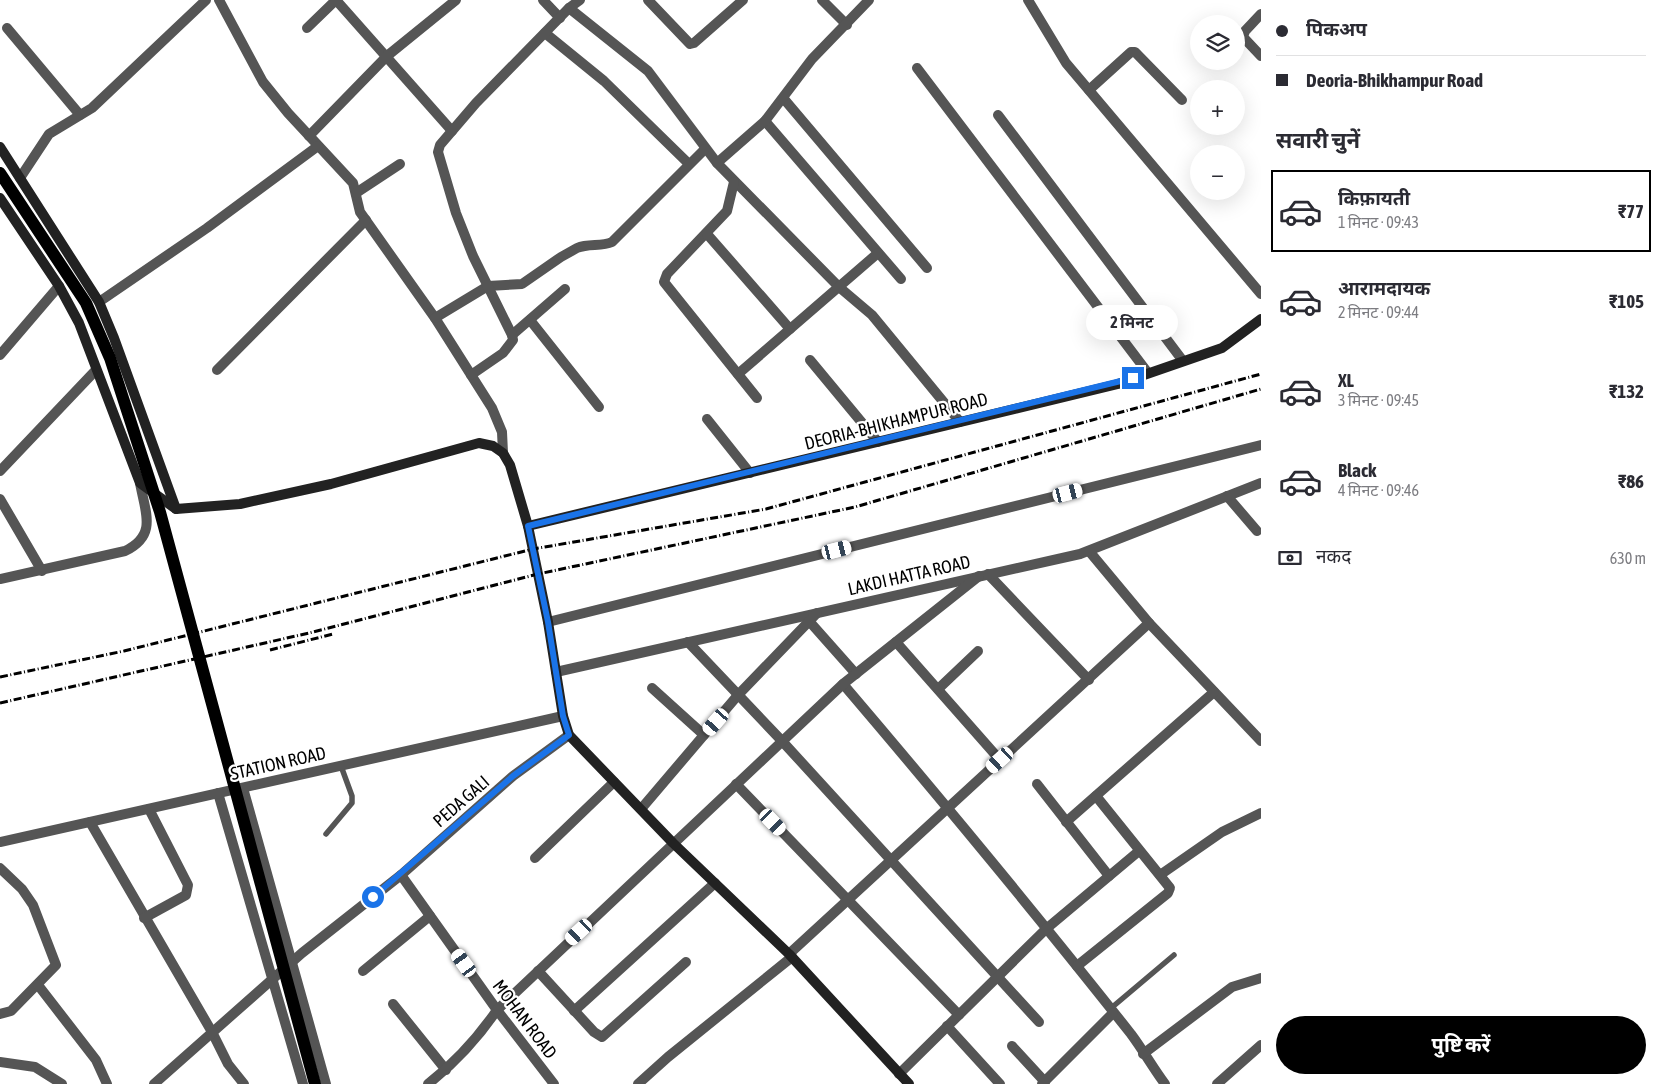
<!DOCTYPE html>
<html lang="hi">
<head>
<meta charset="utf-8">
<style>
  :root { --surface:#fff; --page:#f7f7f7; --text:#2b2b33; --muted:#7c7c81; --line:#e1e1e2; --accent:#000 }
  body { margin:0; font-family:"Asap Condensed","Noto Sans Devanagari",sans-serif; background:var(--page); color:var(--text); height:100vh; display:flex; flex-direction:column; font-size:19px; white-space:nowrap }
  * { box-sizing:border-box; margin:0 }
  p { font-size:16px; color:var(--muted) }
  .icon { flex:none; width:28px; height:28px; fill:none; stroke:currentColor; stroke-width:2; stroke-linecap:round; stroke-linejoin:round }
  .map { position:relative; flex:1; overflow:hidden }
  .side { display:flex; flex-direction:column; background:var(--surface); width:400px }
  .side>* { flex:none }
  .banner { display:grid; align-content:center; height:110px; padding:0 15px; background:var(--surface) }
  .fabs { position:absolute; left:1190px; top:15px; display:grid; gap:10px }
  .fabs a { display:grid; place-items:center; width:55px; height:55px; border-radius:50%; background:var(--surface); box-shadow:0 5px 20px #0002; font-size:25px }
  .end { position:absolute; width:22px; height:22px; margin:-11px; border:6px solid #1a73e8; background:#fff; box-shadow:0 0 0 2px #fff }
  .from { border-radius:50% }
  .bubble { position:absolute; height:35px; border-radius:18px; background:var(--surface); box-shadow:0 5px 20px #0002; font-size:16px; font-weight:700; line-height:35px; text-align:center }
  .car { position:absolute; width:15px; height:30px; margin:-15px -8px; border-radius:6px; box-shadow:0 0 4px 1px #0007; background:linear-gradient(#fff 24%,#345 0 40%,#fff 0 76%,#345 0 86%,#fff 0) }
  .banner b { display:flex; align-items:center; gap:18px; height:48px; font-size:19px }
  .banner b+b { border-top:1px solid var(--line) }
  .banner i { width:12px; height:12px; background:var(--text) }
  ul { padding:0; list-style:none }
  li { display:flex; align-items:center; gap:15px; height:82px; margin:0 10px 8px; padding:0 5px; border:2px solid transparent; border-radius:0px }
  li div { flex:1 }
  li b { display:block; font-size:19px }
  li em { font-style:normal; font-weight:700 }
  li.on { border-color:var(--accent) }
  li>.icon { width:45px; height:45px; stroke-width:1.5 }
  h2 { padding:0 15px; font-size:22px; line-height:60px }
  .pay { display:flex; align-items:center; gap:12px; height:55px; padding:0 15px; font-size:19px }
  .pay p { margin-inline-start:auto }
  .action { display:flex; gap:10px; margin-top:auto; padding:10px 15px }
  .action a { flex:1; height:58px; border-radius:30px; background:var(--accent); color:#fff; font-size:20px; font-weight:700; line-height:58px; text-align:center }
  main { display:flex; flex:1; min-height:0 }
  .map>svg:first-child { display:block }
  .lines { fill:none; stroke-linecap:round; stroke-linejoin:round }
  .service { stroke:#555; stroke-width:5.5 }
  .minor { stroke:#555; stroke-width:10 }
  .tertiary { stroke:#555; stroke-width:10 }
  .secondary { stroke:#222; stroke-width:10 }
  .primary { stroke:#000; stroke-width:12 }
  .rail { stroke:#000; stroke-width:3; stroke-dasharray:8 2.5 1 2.5; stroke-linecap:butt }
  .route { stroke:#1a73e8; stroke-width:6 }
  .labels { text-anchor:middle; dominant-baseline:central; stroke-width:4.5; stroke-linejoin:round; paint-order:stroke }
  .street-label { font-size:18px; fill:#000; stroke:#fff }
</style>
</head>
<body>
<main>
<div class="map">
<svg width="1261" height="1084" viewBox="0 0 1261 1084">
  <rect width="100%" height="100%" fill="#fff"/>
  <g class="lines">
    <g class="service">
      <path d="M326 834 352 803V796L341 766"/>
      <path d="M1110 1009 1174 955"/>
    </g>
    <g class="minor">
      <path d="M219 0 263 82 288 113 353 183 360 212 435 318 492 408 502 432 503 453"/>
      <path d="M336 0 452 131"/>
      <path d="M543 0 560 18"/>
      <path d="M648 0 690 44 694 43 743 0"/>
      <path d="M822 0 847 25"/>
      <path d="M1028 0 1066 63 1261 294"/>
      <path d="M569 8 648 71 717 163 839 287 872 315 960 422"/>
      <path d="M1261 14 1245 31 1243 37 1261 56"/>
      <path d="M7 28 80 115"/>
      <path d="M307 28 336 0"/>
      <path d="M545 33 604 81 689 164"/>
      <path d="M917 68 1148 373"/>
      <path d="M1089 90 1131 52H1135L1182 100"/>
      <path d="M784 99 927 268"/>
      <path d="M998 115 1183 361"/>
      <path d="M765 121 901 279"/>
      <path d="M309 136 387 56 456 0"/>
      <path d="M717 163 765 121 812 59 869 0"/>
      <path d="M20 178 49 134 92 108 206 0"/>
      <path d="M734 182 727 211 667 274 664 282 757 398"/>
      <path d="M356 193 400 164"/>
      <path d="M707 234 790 329"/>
      <path d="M99 302 207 228 318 146"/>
      <path d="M435 318 488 286 522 284 561 257 577 248C589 243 601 247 612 242L705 149"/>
      <path d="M530 320 599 407"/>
      <path d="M512 335 565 289"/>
      <path d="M0 355 59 286"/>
      <path d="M810 360 878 442"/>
      <path d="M217 370 366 220"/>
      <path d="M738 374 878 253"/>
      <path d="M471 375 503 353 513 340 512 335 473 256 456 213 438 152 440 145 476 103 569 8 580 0"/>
      <path d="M707 419 750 473"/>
      <path d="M0 471 96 370"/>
      <path d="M1227 496 1257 531"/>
      <path d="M0 499 42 571"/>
      <path d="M1089 551 1149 623 1261 741"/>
      <path d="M988 574 1089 680"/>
      <path d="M0 579 125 551C158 535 145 512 140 483"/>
      <path d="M809 621 856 674"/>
      <path d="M548 622 1261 445"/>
      <path d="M688 642 782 741 1039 1022"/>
      <path d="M896 642 1000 760"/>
      <path d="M556 672 1080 554 1261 483"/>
      <path d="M843 684C941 799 1037 915 1131 1034 1143 1050 1153 1068 1165 1084"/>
      <path d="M652 688 704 735"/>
      <path d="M938 689 978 651"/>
      <path d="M736 784 959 1015"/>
      <path d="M1037 784 1109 876"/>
      <path d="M641 809 738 695 817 613"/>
      <path d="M90 822 212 1032 228 1064 244 1084"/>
      <path d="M1066 822 1214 692"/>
      <path d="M535 858 614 782"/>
      <path d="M0 868 22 889 33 905 56 965 11 1011 0 1014"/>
      <path d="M401 875 497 1010 554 1084"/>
      <path d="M1160 875 1222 832 1261 813"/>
      <path d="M144 918 186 895 188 885 149 809"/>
      <path d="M789 954 1149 623"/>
      <path d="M1077 966 1168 893 1170 888 1096 796"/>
      <path d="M363 971 430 916"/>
      <path d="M538 971 594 1032 602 1037 686 962"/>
      <path d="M38 985 96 1060 107 1084"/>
      <path d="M393 1004 446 1070"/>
      <path d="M574 1011 715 883"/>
      <path d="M947 1026 1000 1084"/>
      <path d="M1012 1046 1045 1082"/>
      <path d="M1143 1054 1232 987 1261 978"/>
      <path d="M0 1062 35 1067 62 1084"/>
      <path d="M899 1074 1046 929 1139 851"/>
      <path d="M154 1084 302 953 401 875 513 776 569 735"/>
      <path d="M428 1084C456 1062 477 1039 497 1010L843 684 979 576"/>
      <path d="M638 1084 668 1057 792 957"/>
      <path d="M1042 1084 1113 1013"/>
      <path d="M1217 1084 1261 1045"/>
    </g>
    <g class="tertiary">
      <path d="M243 788 326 1084"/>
      <path d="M218 793 303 1084"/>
      <path d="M0 842 563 716"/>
    </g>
    <g class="secondary">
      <path d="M0 147 99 302 114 338 176 509"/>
      <path d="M0 198 59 286 79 323 140 483 176 509 240 504 331 484 479 443 493 446 503 453 510 465 528 526 548 622 563 716 569 735 673 843 789 954 909 1084"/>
      <path d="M528 526 1118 384 1222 348 1261 319"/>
    </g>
    <path class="primary" d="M0 173 86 303 110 358 160 512 315 1084"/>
    <g class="rail">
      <path d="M270 650 333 634"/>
      <path d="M0 677 124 651 533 549 766 509 1261 374"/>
      <path d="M0 703 309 633 538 574 855 507 1261 389"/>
    </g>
  </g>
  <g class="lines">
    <path class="route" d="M373 897 513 776 569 735 563 716 548 622 528 526 1133 378"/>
  </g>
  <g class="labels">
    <g class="street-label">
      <text transform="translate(896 421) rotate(-14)">DEORIA-BHIKHAMPUR ROAD</text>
      <text transform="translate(909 575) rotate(-13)">LAKDI HATTA ROAD</text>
      <text transform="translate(278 763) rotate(-13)">STATION ROAD</text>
      <text transform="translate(461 801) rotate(-41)">PEDA GALI</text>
      <text transform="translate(525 1019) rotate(53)">MOHAN ROAD</text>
    </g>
  </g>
</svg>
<div class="fabs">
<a><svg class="icon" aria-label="layers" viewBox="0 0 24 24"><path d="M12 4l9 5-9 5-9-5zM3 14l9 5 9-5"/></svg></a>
<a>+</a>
<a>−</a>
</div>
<i class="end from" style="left:373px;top:897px"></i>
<i class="end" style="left:1133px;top:378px"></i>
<div class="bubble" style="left:1086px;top:305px;width:92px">2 मिनट</div>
<i class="car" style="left:1068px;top:493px;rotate:76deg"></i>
<i class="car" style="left:837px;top:550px;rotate:76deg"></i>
<i class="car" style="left:716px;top:722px;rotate:221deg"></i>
<i class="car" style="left:1000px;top:760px;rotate:228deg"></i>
<i class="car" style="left:773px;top:822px;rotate:136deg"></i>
<i class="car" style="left:579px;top:932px;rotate:227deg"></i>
<i class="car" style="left:464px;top:963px;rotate:324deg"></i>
</div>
<section class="side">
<div class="banner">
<b><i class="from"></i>पिकअप</b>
<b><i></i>Deoria-Bhikhampur Road</b>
</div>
<h2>सवारी चुनें</h2>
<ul>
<li class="on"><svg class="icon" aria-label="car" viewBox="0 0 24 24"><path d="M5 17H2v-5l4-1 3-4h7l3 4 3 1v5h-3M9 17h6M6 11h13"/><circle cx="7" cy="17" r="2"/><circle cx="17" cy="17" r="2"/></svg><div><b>किफ़ायती</b><p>1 मिनट · 09:43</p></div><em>₹77</em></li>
<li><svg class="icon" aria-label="car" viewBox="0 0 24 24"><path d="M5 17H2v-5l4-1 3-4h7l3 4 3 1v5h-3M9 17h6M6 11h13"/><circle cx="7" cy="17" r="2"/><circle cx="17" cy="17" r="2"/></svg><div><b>आरामदायक</b><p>2 मिनट · 09:44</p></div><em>₹105</em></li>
<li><svg class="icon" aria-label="car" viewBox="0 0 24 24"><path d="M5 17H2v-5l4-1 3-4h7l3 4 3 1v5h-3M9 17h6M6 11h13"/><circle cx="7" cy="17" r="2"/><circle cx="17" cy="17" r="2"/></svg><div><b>XL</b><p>3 मिनट · 09:45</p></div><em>₹132</em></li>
<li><svg class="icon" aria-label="car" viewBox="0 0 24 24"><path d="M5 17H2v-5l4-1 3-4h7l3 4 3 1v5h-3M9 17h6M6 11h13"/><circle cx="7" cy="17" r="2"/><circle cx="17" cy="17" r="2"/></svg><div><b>Black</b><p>4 मिनट · 09:46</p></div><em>₹86</em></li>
</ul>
<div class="pay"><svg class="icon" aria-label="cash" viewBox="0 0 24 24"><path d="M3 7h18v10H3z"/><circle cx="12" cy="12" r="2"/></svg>नकद<p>630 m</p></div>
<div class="action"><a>पुष्टि करें</a></div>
</section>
</main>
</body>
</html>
